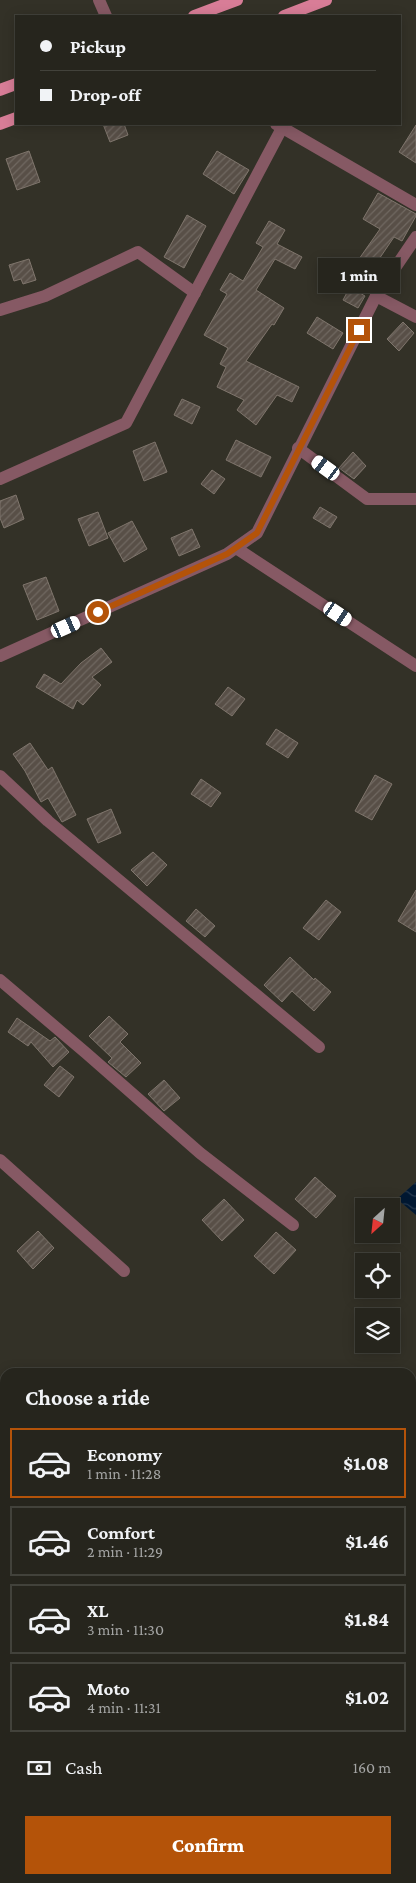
<!DOCTYPE html>
<html lang="en">
<head>
<meta charset="utf-8">
<style>
  :root { --surface:#26251d; --page:#32312a; --text:#f1f3f6; --muted:#a4a5a4; --line:#42423b; --accent:#b45309 }
  body { margin:0; font-family:"Crimson Pro",serif; background:var(--page); color:var(--text); height:100vh; display:flex; flex-direction:column; font-size:19px; white-space:nowrap }
  * { box-sizing:border-box; margin:0 }
  p { font-size:16px; color:var(--muted) }
  .icon { flex:none; width:28px; height:28px; fill:none; stroke:currentColor; stroke-width:2; stroke-linecap:round; stroke-linejoin:round }
  .map { position:relative; flex:1; overflow:hidden }
  .panel { position:absolute; left:0px; top:1368px; width:416px; height:516px; display:flex; flex-direction:column; background:var(--surface); border-radius:15px 15px 0 0; box-shadow:0 2px 12px #0003,0 0 0 1px var(--line) }
  .panel>* { flex:none }
  .hud { position:absolute; left:15px; top:15px; width:386px; height:110px; border-radius:0px; box-shadow:0 2px 12px #0003,0 0 0 1px var(--line); display:grid; align-content:center; height:110px; padding:0 25px; background:var(--surface) }
  .needle { width:32px; rotate:207deg }
  .controls { position:absolute; left:355px; top:1198px; display:grid; gap:10px }
  .controls a { display:grid; place-items:center; width:45px; height:45px; border-radius:0px; background:var(--surface); box-shadow:0 2px 12px #0003,0 0 0 1px var(--line); font-size:25px }
  .end { position:absolute; width:22px; height:22px; margin:-11px; border:6px solid #b45309; background:#fff; box-shadow:0 0 0 2px #fff }
  .from { border-radius:50% }
  .bubble { position:absolute; height:35px; border-radius:0px; background:var(--surface); box-shadow:0 2px 12px #0003,0 0 0 1px var(--line); font-size:16px; font-weight:800; line-height:35px; text-align:center }
  .car { position:absolute; width:15px; height:30px; margin:-15px -8px; border-radius:6px; box-shadow:0 0 4px 1px #0007; background:linear-gradient(#fff 24%,#345 0 40%,#fff 0 76%,#345 0 86%,#fff 0) }
  .hud b { display:flex; align-items:center; gap:18px; height:48px; font-size:19px }
  .hud b+b { border-top:1px solid var(--line) }
  .hud i { width:12px; height:12px; background:var(--text) }
  ul { padding:0; list-style:none }
  li { display:flex; align-items:center; gap:15px; height:70px; margin:0 10px 8px; padding:0 15px; border:2px solid var(--line); border-radius:0px }
  li div { flex:1 }
  li b { display:block; font-size:19px }
  li em { font-style:normal; font-weight:800 }
  li.current { border-color:var(--accent) }
  li>.icon { width:45px; height:45px; stroke-width:1.5 }
  h2 { padding:0 25px; font-size:22px; line-height:60px }
  .pay { display:flex; align-items:center; gap:12px; height:55px; padding:0 25px; font-size:19px }
  .pay p { margin-inline-start:auto }
  .button { display:flex; gap:10px; margin-top:auto; padding:10px 25px }
  .button a { flex:1; height:58px; border-radius:0px; background:var(--accent); color:#fff; font-size:20px; font-weight:800; line-height:58px; text-align:center }
  .map>svg:first-child { display:block }
  .water { fill:url(#water-waves) }
  .building { fill:url(#building-hatch); stroke:#7f756c }
  .lines { fill:none; stroke-linecap:round; stroke-linejoin:round }
  .minor { stroke:#865964; stroke-width:12 }
  .major { stroke:#d87d97; stroke-width:12 }
  .route { stroke:#b45309; stroke-width:6 }
</style>
</head>
<body>
<div class="map">
<svg width="416" height="1883" viewBox="0 0 416 1883">
  <defs>
    <pattern id="water-waves" width="16" height="10" patternUnits="userSpaceOnUse" patternTransform="scale(1.25)"><rect width="16" height="10" fill="#001832"/><path d="M0 5q4-4 8 0t8 0" fill="none" stroke="#25394f"/></pattern>
    <pattern id="building-hatch" width="6" height="6" patternUnits="userSpaceOnUse" patternTransform="scale(1.25)"><rect width="6" height="6" fill="#584f47"/><path d="M-1 1l2-2M0 6l6-6M5 7l2-2" fill="none" stroke="#706861"/></pattern>
  </defs>
  <rect width="100%" height="100%" fill="#333127"/>
  <path class="water" d="M416 1182V1215L397 1199Z"/>
  <g class="building">
    <path d="M103 124H124L128 135 110 142Z"/>
    <path d="M416 125V163L399 152Z"/>
    <path d="M29 151 40 182 17 190 6 159Z"/>
    <path d="M217 151 249 170 234 194 203 174Z"/>
    <path d="M378 193 416 214V216L402 241 394 237 373 268 359 259 380 229 363 219Z"/>
    <path d="M187 215 206 226 184 268 164 257Z"/>
    <path d="M269 221 285 230 277 244 302 257 295 269 275 259 256 290 284 308 274 325 272 324 246 361 299 387 292 402 277 395 256 425 237 410 244 400 217 387 226 367 220 364 228 348 204 335 227 294 220 290 230 273 243 281 263 247 256 243Z"/>
    <path d="M29 259 36 280 23 284 21 279 14 281 9 265Z"/>
    <path d="M350 287 365 296 358 308 343 300Z"/>
    <path d="M317 317 343 333 333 349 307 333Z"/>
    <path d="M403 322 414 333 399 351 387 339Z"/>
    <path d="M182 399 200 407 192 424 174 415Z"/>
    <path d="M236 440 271 457 261 477 226 460Z"/>
    <path d="M155 442 167 472 144 481 133 451Z"/>
    <path d="M353 452 366 466 354 479 339 468Z"/>
    <path d="M212 470 225 479 214 494 201 484Z"/>
    <path d="M16 495 24 519 4 528 0 518V501Z"/>
    <path d="M320 507 337 517 330 528 313 518Z"/>
    <path d="M98 512 108 538 89 546 78 519Z"/>
    <path d="M132 521 147 549 124 562 108 533Z"/>
    <path d="M192 529 200 547 179 556 171 538Z"/>
    <path d="M46 577 59 611 37 620 23 585Z"/>
    <path d="M101 648 112 662 92 677 101 685 83 705 77 700 73 709 36 687 44 674 61 684 81 663Z"/>
    <path d="M228 687 245 699 232 716 215 704Z"/>
    <path d="M276 729 298 743 288 758 266 744Z"/>
    <path d="M30 743 48 770 52 767 76 815 62 822 48 798 41 802 25 771 13 754Z"/>
    <path d="M375 775 392 784 372 820 355 811Z"/>
    <path d="M201 779 221 793 211 807 191 794Z"/>
    <path d="M111 809 121 833 98 843 87 819Z"/>
    <path d="M153 852 167 865 147 886 131 870Z"/>
    <path d="M416 890V932L398 921Z"/>
    <path d="M326 900 341 912 319 940 303 928Z"/>
    <path d="M196 909 215 926 205 937 186 921Z"/>
    <path d="M290 957 314 980 315 978 331 992 314 1011 292 991 282 1002 264 985Z"/>
    <path d="M109 1016 128 1034 120 1042 141 1063 126 1077 108 1062 112 1058 89 1036Z"/>
    <path d="M17 1018 50 1041 55 1037 69 1052 53 1067 31 1042 28 1046 8 1032Z"/>
    <path d="M60 1066 74 1077 59 1097 44 1085Z"/>
    <path d="M164 1080 180 1098 164 1111 148 1094Z"/>
    <path d="M315 1177 336 1196 316 1218 295 1199Z"/>
    <path d="M224 1199 244 1220 222 1241 202 1220Z"/>
    <path d="M38 1231 54 1248 33 1269 17 1251Z"/>
    <path d="M276 1232 296 1250 274 1274 254 1256Z"/>
  </g>
  <g class="lines">
    <g class="minor">
      <path d="M99 0 106 16"/>
      <path d="M276 124 416 205"/>
      <path d="M376 296 416 317"/>
      <path d="M0 310 45 296 138 252 195 293"/>
      <path d="M298 448 367 499H416"/>
      <path d="M0 479 126 423 282 128"/>
      <path d="M236 548 416 666"/>
      <path d="M0 656 227 554 257 533 376 296 416 237"/>
      <path d="M0 776 48 821 319 1047"/>
      <path d="M0 980 86 1053 200 1153 293 1225"/>
      <path d="M0 1160 124 1271"/>
      <path d="M0 1520 5 1523"/>
      <path d="M411 1576 416 1572"/>
      <path d="M411 1673 416 1676"/>
      <path d="M0 1701 5 1705"/>
      <path d="M129 1883 134 1879"/>
    </g>
    <g class="major">
      <path d="M194 16 237 0"/>
      <path d="M284 16 326 0"/>
      <path d="M0 90 16 84"/>
      <path d="M0 124 16 118"/>
    </g>
  </g>
  <g class="lines">
    <path class="route" d="M98 612 227 554 257 533 359 330"/>
  </g>
</svg>
<div class="controls">
<a><svg class="needle" viewBox="-14 -14 28 28"><path d="M0-13l5 13h-10z" fill="#e53935"/><path d="M0 13l5-13h-10z" fill="#a4a5a4"/></svg></a>
<a><svg class="icon" aria-label="locate" viewBox="0 0 24 24"><circle cx="12" cy="12" r="6"/><path d="M12 2v4M12 18v4M2 12h4M18 12h4"/></svg></a>
<a><svg class="icon" aria-label="layers" viewBox="0 0 24 24"><path d="M12 4l9 5-9 5-9-5zM3 14l9 5 9-5"/></svg></a>
</div>
<i class="end from" style="left:98px;top:612px"></i>
<i class="end" style="left:359px;top:330px"></i>
<div class="bubble" style="left:318px;top:258px;width:82px">1 min</div>
<i class="car" style="left:326px;top:468px;rotate:306deg"></i>
<i class="car" style="left:338px;top:614px;rotate:124deg"></i>
<i class="car" style="left:66px;top:627px;rotate:66deg"></i>
<div class="hud">
<b><i class="from"></i>Pickup</b>
<b><i></i>Drop-off</b>
</div>
<section class="panel">
<h2>Choose a ride</h2>
<ul>
<li class="current"><svg class="icon" aria-label="car" viewBox="0 0 24 24"><path d="M5 17H2v-5l4-1 3-4h7l3 4 3 1v5h-3M9 17h6M6 11h13"/><circle cx="7" cy="17" r="2"/><circle cx="17" cy="17" r="2"/></svg><div><b>Economy</b><p>1 min · 11:28</p></div><em>$1.08</em></li>
<li><svg class="icon" aria-label="car" viewBox="0 0 24 24"><path d="M5 17H2v-5l4-1 3-4h7l3 4 3 1v5h-3M9 17h6M6 11h13"/><circle cx="7" cy="17" r="2"/><circle cx="17" cy="17" r="2"/></svg><div><b>Comfort</b><p>2 min · 11:29</p></div><em>$1.46</em></li>
<li><svg class="icon" aria-label="car" viewBox="0 0 24 24"><path d="M5 17H2v-5l4-1 3-4h7l3 4 3 1v5h-3M9 17h6M6 11h13"/><circle cx="7" cy="17" r="2"/><circle cx="17" cy="17" r="2"/></svg><div><b>XL</b><p>3 min · 11:30</p></div><em>$1.84</em></li>
<li><svg class="icon" aria-label="car" viewBox="0 0 24 24"><path d="M5 17H2v-5l4-1 3-4h7l3 4 3 1v5h-3M9 17h6M6 11h13"/><circle cx="7" cy="17" r="2"/><circle cx="17" cy="17" r="2"/></svg><div><b>Moto</b><p>4 min · 11:31</p></div><em>$1.02</em></li>
</ul>
<div class="pay"><svg class="icon" aria-label="cash" viewBox="0 0 24 24"><path d="M3 7h18v10H3z"/><circle cx="12" cy="12" r="2"/></svg>Cash<p>160 m</p></div>
<div class="button"><a>Confirm</a></div>
</section>
</div>
</body>
</html>
